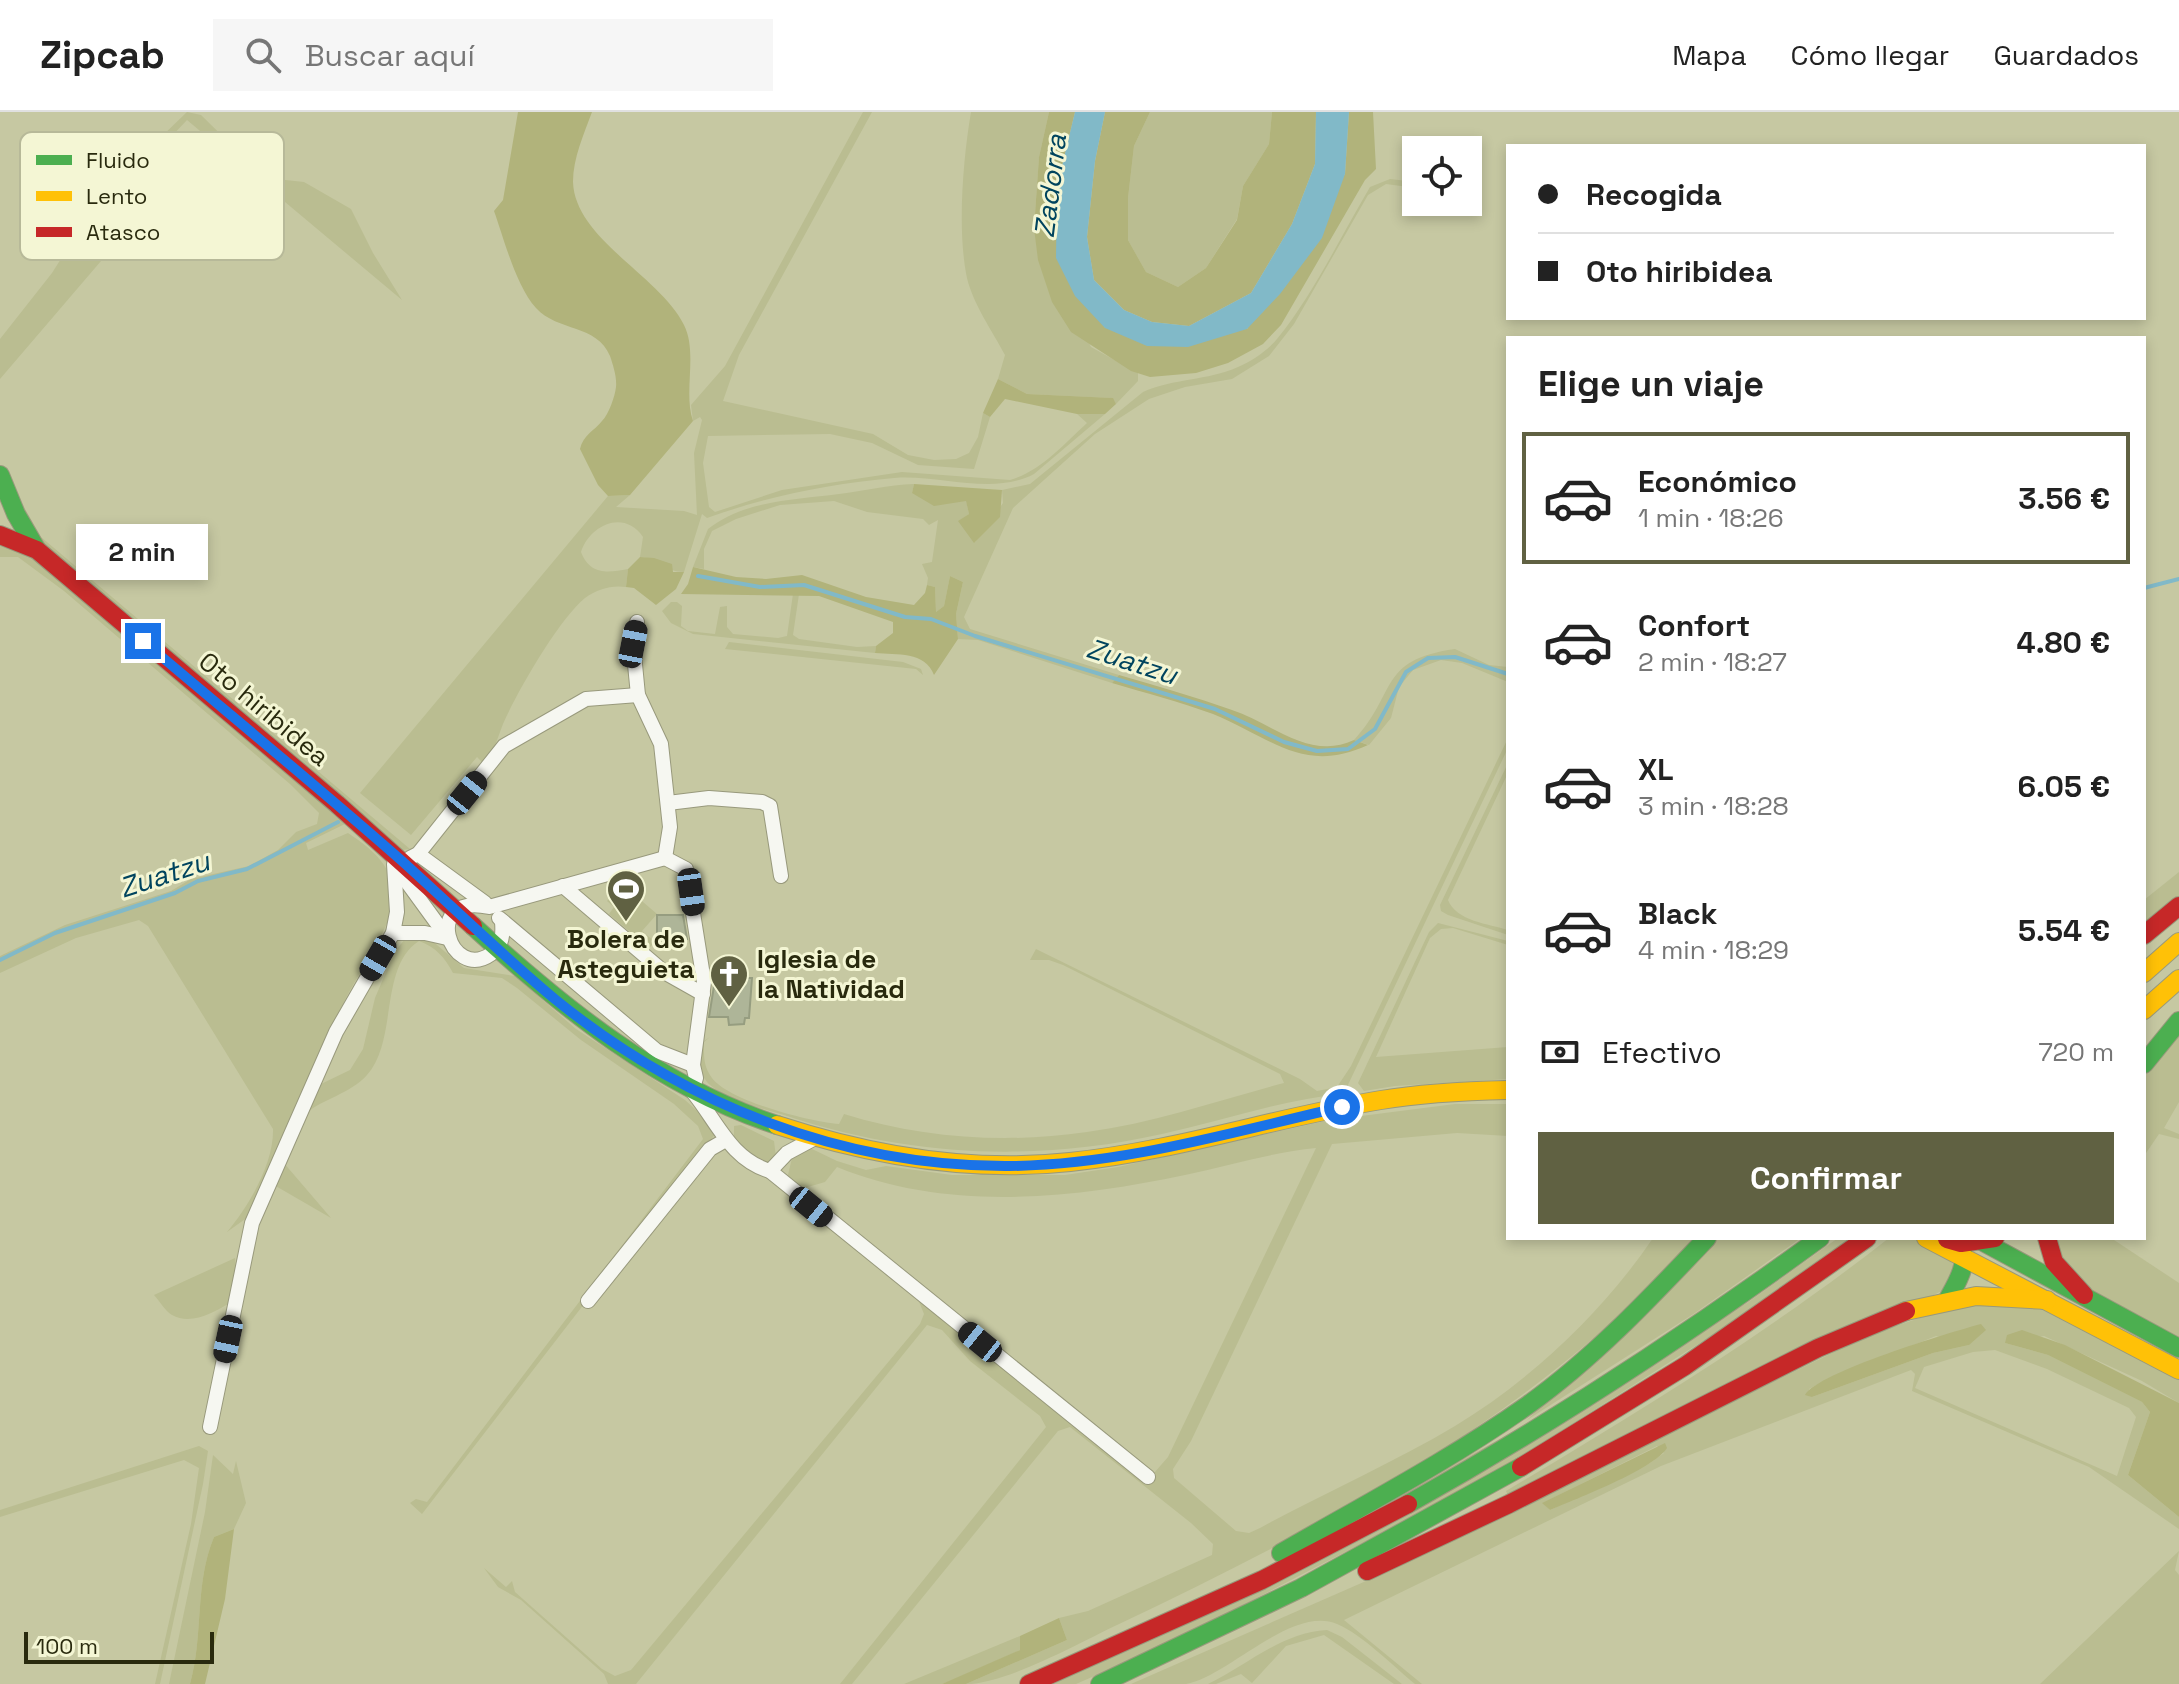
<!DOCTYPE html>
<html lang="es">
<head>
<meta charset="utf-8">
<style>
  :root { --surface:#fff; --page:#f6f6f6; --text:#222; --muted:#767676; --line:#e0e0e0; --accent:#606142 }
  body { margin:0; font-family:"Space Grotesk",sans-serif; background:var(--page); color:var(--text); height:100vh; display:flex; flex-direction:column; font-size:30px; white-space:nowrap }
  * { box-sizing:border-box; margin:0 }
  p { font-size:26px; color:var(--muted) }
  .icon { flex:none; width:44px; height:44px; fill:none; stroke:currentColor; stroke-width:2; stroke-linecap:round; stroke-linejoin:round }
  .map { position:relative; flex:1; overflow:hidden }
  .details { position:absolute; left:1506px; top:224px; width:640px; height:904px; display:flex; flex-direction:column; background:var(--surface); border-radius:0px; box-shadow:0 4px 12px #0003 }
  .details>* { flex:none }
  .top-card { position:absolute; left:1506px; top:32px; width:640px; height:176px; border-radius:0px; box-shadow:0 4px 12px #0003; display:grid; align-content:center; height:176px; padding:0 32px; background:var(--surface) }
  .buttons { position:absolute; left:1402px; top:24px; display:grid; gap:16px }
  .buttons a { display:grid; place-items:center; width:80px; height:80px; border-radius:0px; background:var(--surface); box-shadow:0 4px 12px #0003; font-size:40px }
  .scale { position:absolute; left:24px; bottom:20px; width:190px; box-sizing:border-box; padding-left:8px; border:4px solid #292a0e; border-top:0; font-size:22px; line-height:28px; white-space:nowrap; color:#292a0e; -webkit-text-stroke:6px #f4f6d4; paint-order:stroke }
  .end { position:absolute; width:36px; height:36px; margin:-18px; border:10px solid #1a73e8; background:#fff; box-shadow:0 0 0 4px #fff }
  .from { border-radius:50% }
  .bubble { position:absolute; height:56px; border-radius:0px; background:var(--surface); box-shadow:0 4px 12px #0003; font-size:26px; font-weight:700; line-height:56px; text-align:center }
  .car { position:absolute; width:24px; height:48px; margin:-24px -12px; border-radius:10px; box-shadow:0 0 6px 2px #0007; background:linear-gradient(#222 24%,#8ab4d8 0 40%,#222 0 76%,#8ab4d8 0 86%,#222 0) }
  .top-card b { display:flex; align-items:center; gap:28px; height:76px; font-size:30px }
  .top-card b+b { border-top:2px solid var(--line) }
  .top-card i { width:20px; height:20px; background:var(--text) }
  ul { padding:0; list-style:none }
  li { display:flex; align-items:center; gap:24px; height:132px; margin:0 16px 12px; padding:0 16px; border:4px solid transparent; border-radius:0px }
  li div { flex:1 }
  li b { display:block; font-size:30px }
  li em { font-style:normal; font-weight:700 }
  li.current { border-color:var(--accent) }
  li>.icon { width:72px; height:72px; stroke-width:1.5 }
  h2 { padding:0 32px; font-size:36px; line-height:96px }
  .pay { display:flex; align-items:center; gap:20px; height:88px; padding:0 32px; font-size:30px }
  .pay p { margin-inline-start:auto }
  .button { display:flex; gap:16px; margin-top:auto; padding:16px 32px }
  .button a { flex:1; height:92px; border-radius:0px; background:var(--accent); color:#fff; font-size:32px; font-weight:700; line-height:92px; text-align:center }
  header { display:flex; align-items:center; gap:48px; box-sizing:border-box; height:112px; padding:0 40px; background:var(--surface); border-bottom:2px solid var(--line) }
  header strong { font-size:38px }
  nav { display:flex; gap:44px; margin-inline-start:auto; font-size:28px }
  .search { width:560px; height:72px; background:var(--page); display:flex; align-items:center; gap:20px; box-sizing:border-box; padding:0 28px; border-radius:0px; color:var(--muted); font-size:30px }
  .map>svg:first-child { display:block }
  .green { fill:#babd91; fill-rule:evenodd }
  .forest { fill:#b1b37b }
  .water { fill:#81b9c8 }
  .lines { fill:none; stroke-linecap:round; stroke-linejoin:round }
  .stream { stroke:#81b9c8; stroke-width:4 }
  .building { fill:#aeb598; stroke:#969d80; stroke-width:2 }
  .street-casing { stroke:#98997c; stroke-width:16 }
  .fast-casing { stroke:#98997c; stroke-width:20 }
  .slow-casing { stroke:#98997c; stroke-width:20 }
  .jam-casing { stroke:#98997c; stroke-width:20 }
  .street { stroke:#f6f7f1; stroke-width:14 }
  .fast { stroke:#4caf50; stroke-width:18 }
  .slow { stroke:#ffc107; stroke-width:18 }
  .jam { stroke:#c62828; stroke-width:18 }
  .route { stroke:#1a73e8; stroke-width:10 }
  .labels { text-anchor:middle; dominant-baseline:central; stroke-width:6; stroke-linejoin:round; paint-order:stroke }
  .street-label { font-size:26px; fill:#292a0e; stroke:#f4f6d4 }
  .poi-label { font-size:26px; font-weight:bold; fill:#292a0e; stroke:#f4f6d4 }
  .water-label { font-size:28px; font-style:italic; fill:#00445e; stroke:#f4f6d4 }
  .key { fill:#f4f6d4; stroke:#b7b999; stroke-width:2 }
  .key-label { font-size:22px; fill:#292a0e }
</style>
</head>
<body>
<header>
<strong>Zipcab</strong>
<div class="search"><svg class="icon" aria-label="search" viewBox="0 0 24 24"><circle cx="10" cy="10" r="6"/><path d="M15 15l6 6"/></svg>Buscar aquí</div>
<nav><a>Mapa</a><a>Cómo llegar</a><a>Guardados</a></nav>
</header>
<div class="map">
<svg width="2179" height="1572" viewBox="0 0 2179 1572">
  <rect width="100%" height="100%" fill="#c6c8a2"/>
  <g class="green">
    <path d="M187 0 201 3 256 57 276 67 304 70 351 97 373 141 402 188 187 8 116 83 112 94 123 115 119 128 0 267V227L52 161 102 82Z"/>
    <path d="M863 0H872L739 243 723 289 873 322 908 343 934 348 956 347 969 341 978 325 983 301 990 305 974 357 918 353 872 331 830 322 708 324 703 351 709 395 715 400 782 378 902 360 1010 368C1041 359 1063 333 1087 311L1077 302H1105L1034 362C993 384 938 362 894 366 828 372 769 384 707 406L702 402 684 460C664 460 662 446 640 445L643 425C624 397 590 413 581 440 590 463 607 461 628 457L626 475C611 473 598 477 585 486 559 507 517 580 503 612 497 627 495 639 483 651L477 645 411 723 360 681 608 384 630 383 616 395 684 399 697 403 694 341 702 308 700 305 693 309 691 293 725 254Z"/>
    <path d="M971 0H1049L1039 45 1034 116 1091 235 1138 261V269L1116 292 1112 286 1027 282 998 267 1005 243C993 220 973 192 967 166 957 119 963 47 971 0Z"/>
    <path d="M1150 0H1272L1269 32 1243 74 1237 107 1206 156 1178 175 1146 160 1128 128V86L1134 34Z"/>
    <path d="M1390 67 1416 70V76L1386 72 1368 83 1294 212 1269 244 1232 267 1185 275 1149 287 1095 322 1013 396 964 505 970 517 1119 563 1112 571 978 528 958 527 956 502 963 470 950 464 944 494 936 500 935 475 927 473 928 466 922 452 932 450 938 408 929 413 923 407 867 400 834 389 780 393 736 407 712 419 704 437V457L693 455 708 417C745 388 794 388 839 382 864 379 888 373 914 372L912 381 966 388 969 402 959 409 975 430 1003 391 1002 378 1030 372 1143 280C1174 266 1207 269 1238 255 1252 249 1267 239 1277 227 1313 183 1341 124 1370 75Z"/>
    <path d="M20 388 41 425 410 737 403 738 44 436Z"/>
    <path d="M0 432 31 443 347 711 306 731 308 738 348 721C373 738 394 754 394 788 394 809 357 864 346 886 310 958 280 1032 248 1105L227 1120C249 1094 274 1051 273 1017L148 814 139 808 76 826 0 861V844L65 813 171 779 191 767 249 754 278 738 296 720 317 712 319 701 290 672 64 479 18 445H0Z"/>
    <path d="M793 482H799L793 523 799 527 857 535 876 534 875 541 693 522 671 511 662 499 671 490H677L682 494 681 514 688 519 715 522 720 495 727 494V515L733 522 778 526 787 524Z"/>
    <path d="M729 530 903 550 921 557 923 563 916 557 725 537Z"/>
    <path d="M1455 537 1489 553 1508 555V570L1462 551 1441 548 1413 558 1399 575 1391 606 1369 633 1354 628C1398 581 1377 548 1455 537Z"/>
    <path d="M1508 626V636L1346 977 1341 982C1281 988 1221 1009 1162 1022 1037 1050 913 1045 790 1005 768 998 722 987 707 970 702 964 699 956 696 948L704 929 710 925 704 930C704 944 703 954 712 966 729 989 810 1010 839 1012L844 1002C922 1026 1005 1032 1087 1020 1154 1011 1219 988 1284 971L1280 962 1063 853 1049 848H1030L1036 837 1300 967 1317 979 1337 975 1351 954Z"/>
    <path d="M1508 651V661L1448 788C1456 809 1489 812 1508 818V823L1448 803 1441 799 1440 793Z"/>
    <path d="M2179 760V784L2144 812V788Z"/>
    <path d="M622 772 657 802 642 819 655 830 649 836 609 802 614 795 607 789Z"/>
    <path d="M1438 811 1508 829V833L1453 816 1441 817 1430 826 1376 945 1508 935V967L1395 974 1364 979 1358 971 1429 820Z"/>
    <path d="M406 826 430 827 464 856 515 864 576 917 685 988 715 1015 716 1021 422 1402 410 1391 416 1387 427 1390 703 1027 698 1014 674 992 581 928 517 876 502 866 453 861C445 846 436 835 419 829 379 854 398 929 367 963 350 982 324 986 305 1002L319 973 350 958 363 937 375 886 395 839Z"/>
    <path d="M2179 922V990L2164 1016 2179 1022V1027L2159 1022 2144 1044V964Z"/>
    <path d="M1455 992H1508V1024L1457 1021 1332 1032 1191 1329 1173 1357 1174 1366 1236 1419 1249 1421 1260 1416C1324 1381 1393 1351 1455 1314 1531 1268 1603 1200 1653 1126H1696C1539 1302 1327 1413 1117 1513 1079 1531 1006 1572 966 1572L1067 1528 1059 1506 1088 1499 1212 1443 1213 1432 1191 1411 1070 1315 1058 1319 852 1572H840L1046 1315 1040 1304 970 1249 942 1218 927 1213 636 1572H608L604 1562 521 1488 498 1475 484 1456 506 1475 512 1469 515 1480 602 1557 615 1564 631 1558 920 1212 924 1202 918 1187 1148 1368 1168 1345 1316 1036C1273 1040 1228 1054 1185 1063 1071 1087 947 1100 837 1055L825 1070 801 1077 787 1067 793 1042 810 1036 837 1049 866 1058 886 1054 952 1063H1065L1118 1055 1330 1008Z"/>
    <path d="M741 1013 774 1029 776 1045 767 1052H762L734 1029V1014Z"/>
    <path d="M283 1050 331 1106 274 1073Z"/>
    <path d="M1715 1126H1801L1695 1201 1527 1308Z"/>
    <path d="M1838 1126H1853L1752 1198 1480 1370 1168 1532 1076 1572H1054L1747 1191Z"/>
    <path d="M1889 1126H1928L1956 1155 1944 1178 1508 1384 1506 1379C1637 1301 1768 1221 1889 1126Z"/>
    <path d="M2056 1126H2111L2179 1171V1228L2078 1170 2063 1147Z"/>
    <path d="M235 1146 236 1158 230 1191C214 1200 191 1214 172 1203 165 1199 159 1188 154 1183Z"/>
    <path d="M1967 1190 2044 1198 2179 1267V1291L2142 1269 2044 1224 2005 1231 2048 1243 2142 1290 2150 1300 2128 1363 2179 1405V1417L2089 1355 1912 1279 1915 1262 1911 1258 1661 1354 1344 1508 1422 1572H1415C1393 1554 1363 1523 1337 1512 1292 1493 1227 1565 1186 1572 1169 1572 1148 1572 1131 1572L1366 1469 1869 1223ZM1936 1224 1969 1233 1933 1241 1812 1285 1809 1277 1824 1269ZM1995 1238 2047 1257 2129 1296 2136 1305 2117 1364 1915 1276 1924 1255 1973 1240ZM1657 1334 1664 1341 1650 1351 1550 1398 1543 1391Z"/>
    <path d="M199 1334 208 1339 203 1372 160 1572H155L191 1412 199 1356 184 1348 0 1405V1398Z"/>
    <path d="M213 1343 233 1362 236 1349 246 1391 234 1417 214 1425C194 1473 204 1523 190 1572H169L205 1400Z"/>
    <path d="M2179 1439 2175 1458 2179 1463V1572H2040Z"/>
    <path d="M1327 1518 1342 1525 1402 1572H1394L1324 1523 1286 1534 1252 1571 1241 1562 1216 1572H1208C1248 1553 1280 1521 1327 1518Z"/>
    <path d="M1020 1524V1538L953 1568 942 1572H904Z"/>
  </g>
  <g class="forest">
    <path d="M518 0H592C584 22 573 46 573 70 575 127 660 164 684 213 698 241 683 280 693 309L630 383 608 384 598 373 580 337C583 323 594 319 602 309 609 302 615 284 616 275 617 265 613 253 610 244 597 212 558 220 536 196 516 174 504 127 494 99L503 88Z"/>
    <path d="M1049 0H1075L1057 75 1105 216 1247 217 1345 62 1349 0H1373L1376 57 1365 68 1281 213 1263 232 1228 251 1196 261 1150 265 1131 259 1071 220 1052 190 1038 148 1034 116 1039 45Z"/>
    <path d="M1105 0H1150L1134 34 1128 86V128L1146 160 1178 175 1206 156 1237 108 1243 74 1269 32 1272 0H1316L1315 52 1292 112 1251 181 1189 214 1152 210 1124 198 1094 168 1087 125 1095 49Z"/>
    <path d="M998 267 1027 282 1113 286 1116 292 1105 302H1077L1005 287 990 305 983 301Z"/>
    <path d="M914 372 1002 378 1000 405 974 431 958 409 969 402 966 389 934 394 912 381Z"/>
    <path d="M640 445 654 446 672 452 673 460H684L676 477 656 493 634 476 626 475 628 457Z"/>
    <path d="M693 455 736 465 766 467 802 463 866 485 914 493 925 481 927 473 935 475 936 500 944 494 950 464 963 470 956 502 958 527 934 563C925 539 897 543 875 541L876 534 893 521V510L819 484 681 482 688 472Z"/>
    <path d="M1119 563C1157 574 1195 585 1232 598 1272 611 1310 649 1354 628L1368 633C1303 663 1272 626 1213 602 1180 590 1146 581 1112 571Z"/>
    <path d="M1981 1212 1986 1218 1969 1233 1933 1241 1812 1285 1805 1283C1818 1260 1951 1220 1981 1212Z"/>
    <path d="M2022 1218 2065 1233 2179 1291V1405L2128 1363 2150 1300 2142 1290 2048 1243 2005 1231 2007 1223Z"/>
    <path d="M1665 1331 1667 1336C1654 1357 1576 1387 1550 1398L1542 1391Z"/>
    <path d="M234 1417 225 1487 205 1572H190C204 1523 194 1473 214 1425Z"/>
    <path d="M1059 1506 1067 1528 966 1572H942L1020 1538V1524Z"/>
  </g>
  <path class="water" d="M1075 0H1105L1095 49 1087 125 1094 168 1124 198 1152 210 1189 214 1251 181 1292 112 1315 52 1316 0H1349L1345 62 1322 126 1280 182 1247 217 1188 235 1147 234 1105 216 1075 184 1056 146 1057 75Z"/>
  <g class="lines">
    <g class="stream">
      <path d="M698 464 760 475 804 473 905 505 931 507 975 524 1215 597 1284 630 1317 639 1348 637 1375 617 1406 560 1428 546 1455 545 1508 562"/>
      <path d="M2144 476 2179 467"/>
      <path d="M0 848 55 821 175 781 198 769 247 757 338 710"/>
    </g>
  </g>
  <g class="building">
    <path d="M657 803H683L687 827 657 826Z"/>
    <path d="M738 866H752L749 906H745L744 912 729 913 728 905H709L714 874 739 875Z"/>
  </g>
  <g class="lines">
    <g class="street-casing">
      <g id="street">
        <path d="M637 510 633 532 638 583 661 632 670 715 665 746"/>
        <path d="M668 691 709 686 762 690 770 694 781 764"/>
        <path d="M418 742 485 791"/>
        <path d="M410 746 418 742 504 634 586 587 638 583"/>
        <path d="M396 755 447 825"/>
        <path d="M563 774 664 860 703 882"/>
        <path d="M499 806 657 939 693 953"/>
        <path d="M502 809C503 822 503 834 491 842 450 871 420 780 489 795L665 746 686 757 704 870 693 953 696 966 692 979C717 1009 730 1047 770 1059L787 1041 815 1026"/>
        <path d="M393 821H425L447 826"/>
        <path d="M770 1059 1148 1365"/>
        <path d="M588 1189 710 1037 724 1029"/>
        <path d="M210 1315 252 1111 336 920 393 821 397 800 394 752"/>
      </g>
    </g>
    <g class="fast-casing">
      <g id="fast">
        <path d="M0 363 16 402 37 438"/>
        <path d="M473 814C563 896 660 975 777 1013"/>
        <path d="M2144 952 2179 909"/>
        <path d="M1976 1126 2179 1236"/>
        <path d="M1948 1187C1959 1167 1973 1146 1955 1126"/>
        <path d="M1408 1392C1551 1312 1687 1223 1820 1126"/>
        <path d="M1281 1441C1364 1393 1450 1348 1528 1293 1595 1245 1651 1185 1707 1126"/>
        <path d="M1100 1572 1301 1476 1521 1355"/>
      </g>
    </g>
    <g class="slow-casing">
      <g id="slow">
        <path d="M2144 861 2179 830"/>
        <path d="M2144 898 2179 867"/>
        <path d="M777 1013C872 1044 970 1061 1070 1050 1176 1039 1277 1005 1381 988 1423 981 1465 979 1508 978"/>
        <path d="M1926 1126 2179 1258"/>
        <path d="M1906 1199 1976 1184 2047 1188"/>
      </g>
    </g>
    <g class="jam-casing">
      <g id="jam">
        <path d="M0 423 37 438 337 692 473 814"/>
        <path d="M2144 823 2179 794"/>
        <path d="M2047 1126 2054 1150 2084 1183"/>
        <path d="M1947 1127 1961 1131 1995 1126"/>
        <path d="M1521 1355 1685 1254 1867 1126"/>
        <path d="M1367 1459 1509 1392 1818 1236 1906 1199"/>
        <path d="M1029 1572 1262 1468 1408 1392"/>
      </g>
    </g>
    <use href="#street" class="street"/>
    <use href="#fast" class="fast"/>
    <use href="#slow" class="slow"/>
    <use href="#jam" class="jam"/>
  </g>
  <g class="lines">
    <path class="route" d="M143 529C229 602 317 674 402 749 453 795 503 844 556 888 684 992 842 1055 1009 1054 1122 1053 1232 1020 1342 995"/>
  </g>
  <defs>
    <g id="stadium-pin" transform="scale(2)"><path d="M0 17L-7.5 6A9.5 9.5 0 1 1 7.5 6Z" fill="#606142" stroke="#f4f6d4"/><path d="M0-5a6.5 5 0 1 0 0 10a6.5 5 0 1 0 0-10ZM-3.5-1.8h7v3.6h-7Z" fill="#fff"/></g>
    <g id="church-pin" transform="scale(2)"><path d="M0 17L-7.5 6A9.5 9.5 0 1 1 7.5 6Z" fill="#606142" stroke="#f4f6d4"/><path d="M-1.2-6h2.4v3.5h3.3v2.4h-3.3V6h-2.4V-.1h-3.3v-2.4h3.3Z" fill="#fff"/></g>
  </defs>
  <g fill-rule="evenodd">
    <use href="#stadium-pin" x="626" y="777"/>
    <use href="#church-pin" x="729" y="862"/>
  </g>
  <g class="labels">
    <g class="street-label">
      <text transform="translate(264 597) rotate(40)">Oto hiribidea</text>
    </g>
    <g class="poi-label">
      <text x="626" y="827">Bolera de<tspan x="626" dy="30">Asteguieta</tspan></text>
      <text x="757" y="847" text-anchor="start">Iglesia de<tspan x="757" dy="30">la Natividad</tspan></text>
    </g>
    <g class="water-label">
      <text transform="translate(1050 74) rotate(-83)">Zadorra</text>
      <text transform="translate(1132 549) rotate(18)">Zuatzu</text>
      <text transform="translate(164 762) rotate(-18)">Zuatzu</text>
    </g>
  </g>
  <rect x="20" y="20" width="264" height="128" rx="12" class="key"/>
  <rect x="36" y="43" width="36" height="10" fill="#4caf50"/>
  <rect x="36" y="79" width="36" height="10" fill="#ffc107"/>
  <rect x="36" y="115" width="36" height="10" fill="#c62828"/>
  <g class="key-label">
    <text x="86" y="56">Fluido</text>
    <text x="86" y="92">Lento</text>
    <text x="86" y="128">Atasco</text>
  </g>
</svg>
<div class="buttons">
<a><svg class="icon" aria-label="locate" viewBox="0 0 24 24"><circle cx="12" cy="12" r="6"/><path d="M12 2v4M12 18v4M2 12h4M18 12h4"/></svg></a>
</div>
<div class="scale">100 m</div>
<i class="end from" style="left:1342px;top:995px"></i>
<i class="end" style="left:143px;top:529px"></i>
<div class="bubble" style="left:76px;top:412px;width:132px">2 min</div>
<i class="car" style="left:633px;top:532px;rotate:11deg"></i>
<i class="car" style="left:467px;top:681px;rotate:39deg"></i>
<i class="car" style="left:691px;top:780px;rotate:172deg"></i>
<i class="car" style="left:378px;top:846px;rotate:210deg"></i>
<i class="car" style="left:811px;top:1095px;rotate:129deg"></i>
<i class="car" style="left:228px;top:1227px;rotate:192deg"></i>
<i class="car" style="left:980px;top:1230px;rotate:309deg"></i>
<div class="top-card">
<b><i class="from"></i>Recogida</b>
<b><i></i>Oto hiribidea</b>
</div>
<section class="details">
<h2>Elige un viaje</h2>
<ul>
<li class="current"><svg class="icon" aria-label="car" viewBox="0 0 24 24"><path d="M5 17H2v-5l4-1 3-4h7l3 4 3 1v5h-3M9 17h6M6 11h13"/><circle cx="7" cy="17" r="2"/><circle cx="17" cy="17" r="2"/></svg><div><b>Económico</b><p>1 min · 18:26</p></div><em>3.56 €</em></li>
<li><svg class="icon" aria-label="car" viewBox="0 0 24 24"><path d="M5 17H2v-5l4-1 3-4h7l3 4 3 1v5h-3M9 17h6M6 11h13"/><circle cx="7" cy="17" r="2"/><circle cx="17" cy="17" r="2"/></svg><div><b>Confort</b><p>2 min · 18:27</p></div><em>4.80 €</em></li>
<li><svg class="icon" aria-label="car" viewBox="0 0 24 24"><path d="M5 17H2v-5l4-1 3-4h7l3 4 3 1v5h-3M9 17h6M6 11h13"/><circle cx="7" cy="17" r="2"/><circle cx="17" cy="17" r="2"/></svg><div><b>XL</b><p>3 min · 18:28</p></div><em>6.05 €</em></li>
<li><svg class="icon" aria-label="car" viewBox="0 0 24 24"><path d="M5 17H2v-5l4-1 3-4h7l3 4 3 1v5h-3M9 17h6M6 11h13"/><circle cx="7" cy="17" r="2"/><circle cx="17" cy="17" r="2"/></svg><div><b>Black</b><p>4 min · 18:29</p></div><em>5.54 €</em></li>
</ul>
<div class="pay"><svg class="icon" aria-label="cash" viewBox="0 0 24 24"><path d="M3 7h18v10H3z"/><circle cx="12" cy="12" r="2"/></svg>Efectivo<p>720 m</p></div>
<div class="button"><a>Confirmar</a></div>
</section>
</div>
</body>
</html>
